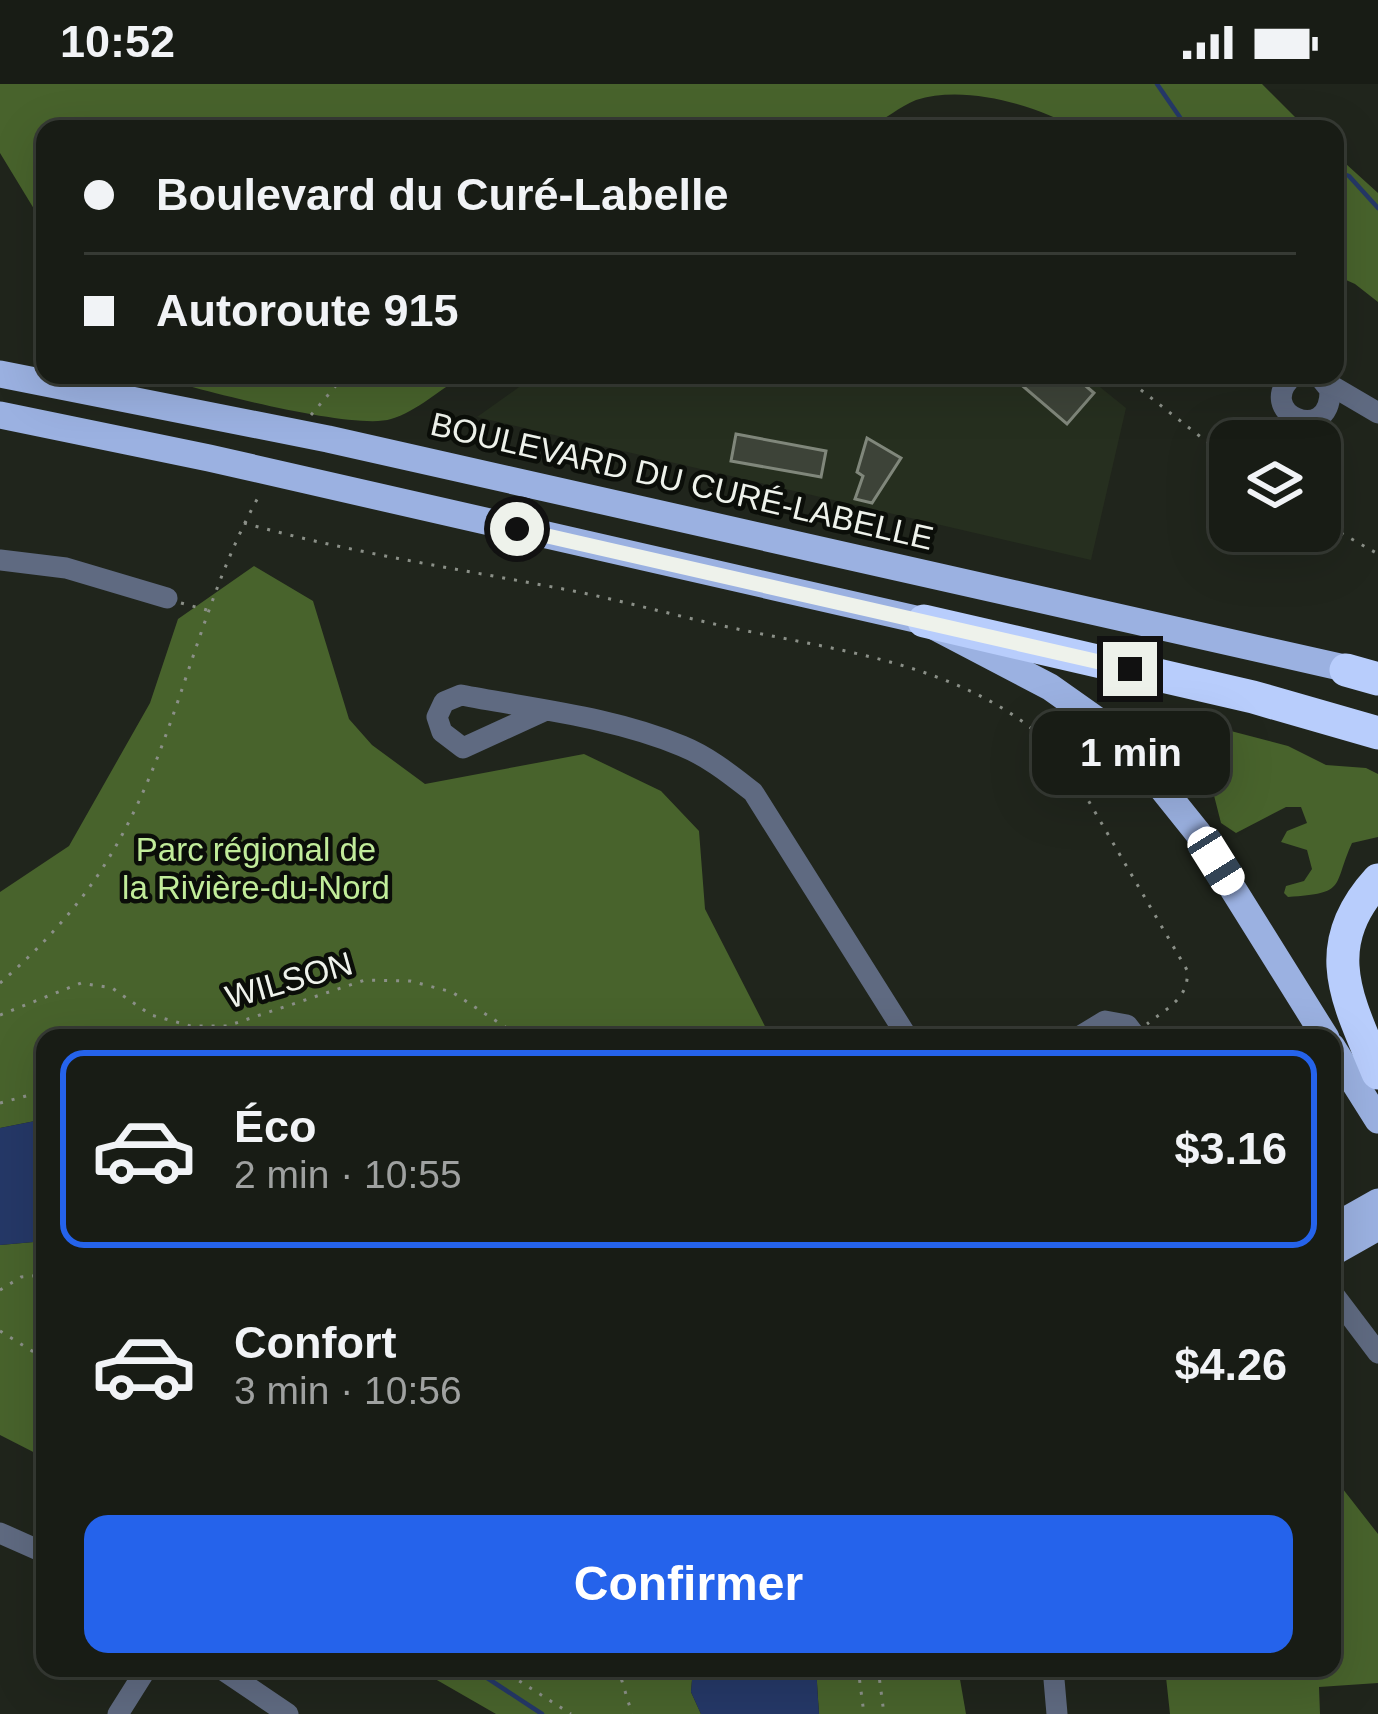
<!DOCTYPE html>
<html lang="fr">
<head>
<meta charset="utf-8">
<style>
  :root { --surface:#181c15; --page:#21251e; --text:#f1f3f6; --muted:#9fa1a0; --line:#363a34; --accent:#2563eb }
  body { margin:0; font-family:Helvetica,sans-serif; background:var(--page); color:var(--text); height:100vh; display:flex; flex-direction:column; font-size:45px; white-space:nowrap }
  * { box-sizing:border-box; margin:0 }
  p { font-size:39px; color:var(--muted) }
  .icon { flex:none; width:66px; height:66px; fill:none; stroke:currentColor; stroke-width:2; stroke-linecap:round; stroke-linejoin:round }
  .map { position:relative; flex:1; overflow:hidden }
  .side { position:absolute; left:36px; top:945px; width:1305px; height:648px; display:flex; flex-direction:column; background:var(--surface); border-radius:24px; box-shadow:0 12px 48px #0002,0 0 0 3px var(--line) }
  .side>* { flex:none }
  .hud { position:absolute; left:36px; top:36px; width:1308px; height:264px; border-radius:24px; box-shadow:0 12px 48px #0002,0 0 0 3px var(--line); display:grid; align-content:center; height:264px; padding:0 48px; background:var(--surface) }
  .tools { position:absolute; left:1209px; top:336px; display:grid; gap:24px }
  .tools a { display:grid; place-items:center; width:132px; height:132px; border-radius:24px; background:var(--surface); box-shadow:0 12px 48px #0002,0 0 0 3px var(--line); font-size:60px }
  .end { position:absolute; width:54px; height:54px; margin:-27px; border:15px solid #eef2eb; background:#111; box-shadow:0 0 0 6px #111 }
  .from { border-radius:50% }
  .bubble { position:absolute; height:84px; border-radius:24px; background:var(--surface); box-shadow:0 12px 48px #0002,0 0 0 3px var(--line); font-size:39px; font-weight:700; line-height:84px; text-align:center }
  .car { position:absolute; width:36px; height:72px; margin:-36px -18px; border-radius:15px; box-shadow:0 0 9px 3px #0007; background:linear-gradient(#fff 24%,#345 0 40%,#fff 0 76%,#345 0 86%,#fff 0) }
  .hud b { display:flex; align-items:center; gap:42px; height:114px; font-size:45px }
  .hud b+b { border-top:3px solid var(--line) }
  .hud i { width:30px; height:30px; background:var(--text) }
  ul { padding:21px 0 0; list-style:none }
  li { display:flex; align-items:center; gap:36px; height:198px; margin:0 24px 18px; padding:0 24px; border:6px solid transparent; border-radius:24px }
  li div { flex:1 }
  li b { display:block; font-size:45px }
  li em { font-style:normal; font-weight:700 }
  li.current { border-color:var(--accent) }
  li>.icon { width:108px; height:108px; stroke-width:1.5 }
  .button { display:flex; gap:24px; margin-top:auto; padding:24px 48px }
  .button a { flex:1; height:138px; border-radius:24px; background:var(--accent); color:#fff; font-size:48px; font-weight:700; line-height:138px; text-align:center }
  .status { display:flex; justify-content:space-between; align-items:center; height:84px; padding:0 60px; background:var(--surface); direction:ltr }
  .status svg { height:33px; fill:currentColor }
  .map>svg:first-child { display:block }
  .built { fill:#262f1f }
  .forest { fill:#48632c }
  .water { fill:#253867 }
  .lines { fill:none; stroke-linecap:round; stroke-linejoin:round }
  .stream { stroke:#253867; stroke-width:4.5 }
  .building { fill:#3d4338; stroke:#80877b; stroke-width:3 }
  .path { stroke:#8b9088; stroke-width:3; stroke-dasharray:3 9; stroke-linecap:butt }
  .minor { stroke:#5f6a81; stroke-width:21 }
  .major { stroke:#9bb1e1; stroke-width:27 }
  .highway { stroke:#b8cdfc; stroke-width:33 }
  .route { stroke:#eef2eb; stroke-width:15 }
  .labels { text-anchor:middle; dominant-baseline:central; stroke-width:9; stroke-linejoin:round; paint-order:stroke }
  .street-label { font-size:33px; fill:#eef2eb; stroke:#0b0e09 }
  .park-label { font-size:33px; fill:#c1ec9a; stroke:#0b0e09 }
</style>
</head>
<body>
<div class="status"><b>10:52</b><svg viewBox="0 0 49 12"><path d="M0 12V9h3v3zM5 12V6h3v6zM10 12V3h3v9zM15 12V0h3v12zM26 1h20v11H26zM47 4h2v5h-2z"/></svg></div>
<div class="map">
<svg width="1378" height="1630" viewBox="0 0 1378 1630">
  <rect width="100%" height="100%" fill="#20251c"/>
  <path class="built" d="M536 291H1085L1126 324 1091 476 477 333Z"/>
  <g class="forest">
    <path d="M0 0H1262L1307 45H1078C1035 21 965 0 916 16 900 23 884 35 868 45H45V143L0 69Z"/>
    <path d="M1335 70 1378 109V218L1355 200 1335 191Z"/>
    <path d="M152 291H464C442 304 416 328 391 335 355 347 193 305 152 291Z"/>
    <path d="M254 482 313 517 349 635 372 661 425 700 584 670 661 707 699 747 705 825 771 954H45V1035L0 1044V808L69 762 150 619 178 535Z"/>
    <path d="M1227 646 1288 662 1326 681 1366 684 1378 690V753L1352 759C1332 803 1348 809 1288 813L1284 809 1286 802 1304 797 1312 785 1307 766 1281 758 1287 747 1307 739 1301 723H1286L1236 749 1221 739 1206 680 1211 653Z"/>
    <path d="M45 1157V1374L0 1351V1161Z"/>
    <path d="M1332 1391 1378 1450V1599L1319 1603 1320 1630H1170L1165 1584H1332Z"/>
    <path d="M416 1584H693L691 1608 701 1630H496Z"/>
    <path d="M816 1584H958L966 1630H819Z"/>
  </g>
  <g class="water">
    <path d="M45 1035V1157L0 1161V1044Z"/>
    <path d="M693 1584H816L819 1630H701L691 1608Z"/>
  </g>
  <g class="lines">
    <g class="stream">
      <path d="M1157 0 1188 45"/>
      <path d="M1335 87 1349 92 1378 124"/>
      <path d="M472 1584 542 1630"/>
    </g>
  </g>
  <g class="building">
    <path d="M1010 291H1073L1094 309 1067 340Z"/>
    <path d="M736 350 826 367 821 393 731 377Z"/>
    <path d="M867 354 901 374 872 419 855 415 863 392 857 388Z"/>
  </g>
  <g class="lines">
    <g class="path">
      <path d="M1122 291 1230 376"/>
      <path d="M311 331 345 291"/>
      <path d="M1320 437 1378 470"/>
      <path d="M244 439C347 468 453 484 558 504 612 514 665 529 719 541 839 568 973 578 1063 673L1187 886C1190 914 1167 924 1147 940"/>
      <path d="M181 519 207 526"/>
      <path d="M0 899C44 861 84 817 113 767 179 655 197 522 260 410"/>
      <path d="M0 931 81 899 112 904 151 931 191 942H227L365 896 410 897 452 908 522 954"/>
      <path d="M0 1019 45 1007"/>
      <path d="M0 1206 21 1193 45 1191"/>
      <path d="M0 1247 45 1275"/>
      <path d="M499 1584 571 1630"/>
      <path d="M618 1584 632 1630"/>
      <path d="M858 1584 864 1630"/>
      <path d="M878 1584 884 1630"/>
    </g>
    <g class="minor">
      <path d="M1294 291C1251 328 1331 364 1330 306L1318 291"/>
      <path d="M1327 299 1378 329"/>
      <path d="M0 476 66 484 167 514"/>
      <path d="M544 627 463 664 442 648 437 633 444 618 461 611C534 625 613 633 682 662 709 673 731 691 753 708L908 954"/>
      <path d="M1077 954 1105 937 1127 941 1137 954"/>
      <path d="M1332 1208 1378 1269"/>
      <path d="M0 1449 45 1469"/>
      <path d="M220 1584 288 1630"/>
      <path d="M1053 1584 1057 1630"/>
      <path d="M118 1630 147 1584"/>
    </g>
    <g class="major">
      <path d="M0 290 328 355 1362 588"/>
      <path d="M0 331 209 374 924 537 1050 603 1101 639 1133 668 1198 749 1326 954"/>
      <path d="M1332 963 1378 1036"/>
      <path d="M1332 1144 1378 1118"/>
      <path d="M1332 1169 1378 1143"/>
    </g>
    <g class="highway">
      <path d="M924 537 1253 613 1378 649"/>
      <path d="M1346 586 1378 595"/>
      <path d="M1378 796C1316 864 1349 918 1378 989"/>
    </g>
  </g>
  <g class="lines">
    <path class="route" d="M517 445 1130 585"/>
  </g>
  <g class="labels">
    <g class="street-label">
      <text transform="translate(682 397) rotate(13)">BOULEVARD DU CURÉ-LABELLE</text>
      <text transform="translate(289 896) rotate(-16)">WILSON</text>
    </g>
    <g class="park-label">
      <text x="256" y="765">Parc régional de<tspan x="256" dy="38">la Rivière-du-Nord</tspan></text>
    </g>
  </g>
</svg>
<div class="tools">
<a><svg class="icon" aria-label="layers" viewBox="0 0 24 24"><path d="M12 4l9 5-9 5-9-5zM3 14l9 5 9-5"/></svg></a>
</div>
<i class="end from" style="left:517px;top:445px"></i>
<i class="end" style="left:1130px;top:585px"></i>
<div class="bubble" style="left:1032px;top:627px;width:198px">1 min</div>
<i class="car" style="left:1216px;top:777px;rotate:148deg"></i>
<div class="hud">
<b><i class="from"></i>Boulevard du Curé-Labelle</b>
<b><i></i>Autoroute 915</b>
</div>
<section class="side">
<ul>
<li class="current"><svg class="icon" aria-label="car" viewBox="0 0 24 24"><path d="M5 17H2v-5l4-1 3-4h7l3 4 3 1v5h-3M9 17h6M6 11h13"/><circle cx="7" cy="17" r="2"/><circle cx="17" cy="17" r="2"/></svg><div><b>Éco</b><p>2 min · 10:55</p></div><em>$3.16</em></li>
<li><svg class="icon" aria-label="car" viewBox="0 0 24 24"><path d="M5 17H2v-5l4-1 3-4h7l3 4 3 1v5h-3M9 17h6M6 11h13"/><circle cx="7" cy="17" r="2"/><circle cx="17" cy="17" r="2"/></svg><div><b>Confort</b><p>3 min · 10:56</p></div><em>$4.26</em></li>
</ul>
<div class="button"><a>Confirmer</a></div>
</section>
</div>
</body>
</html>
